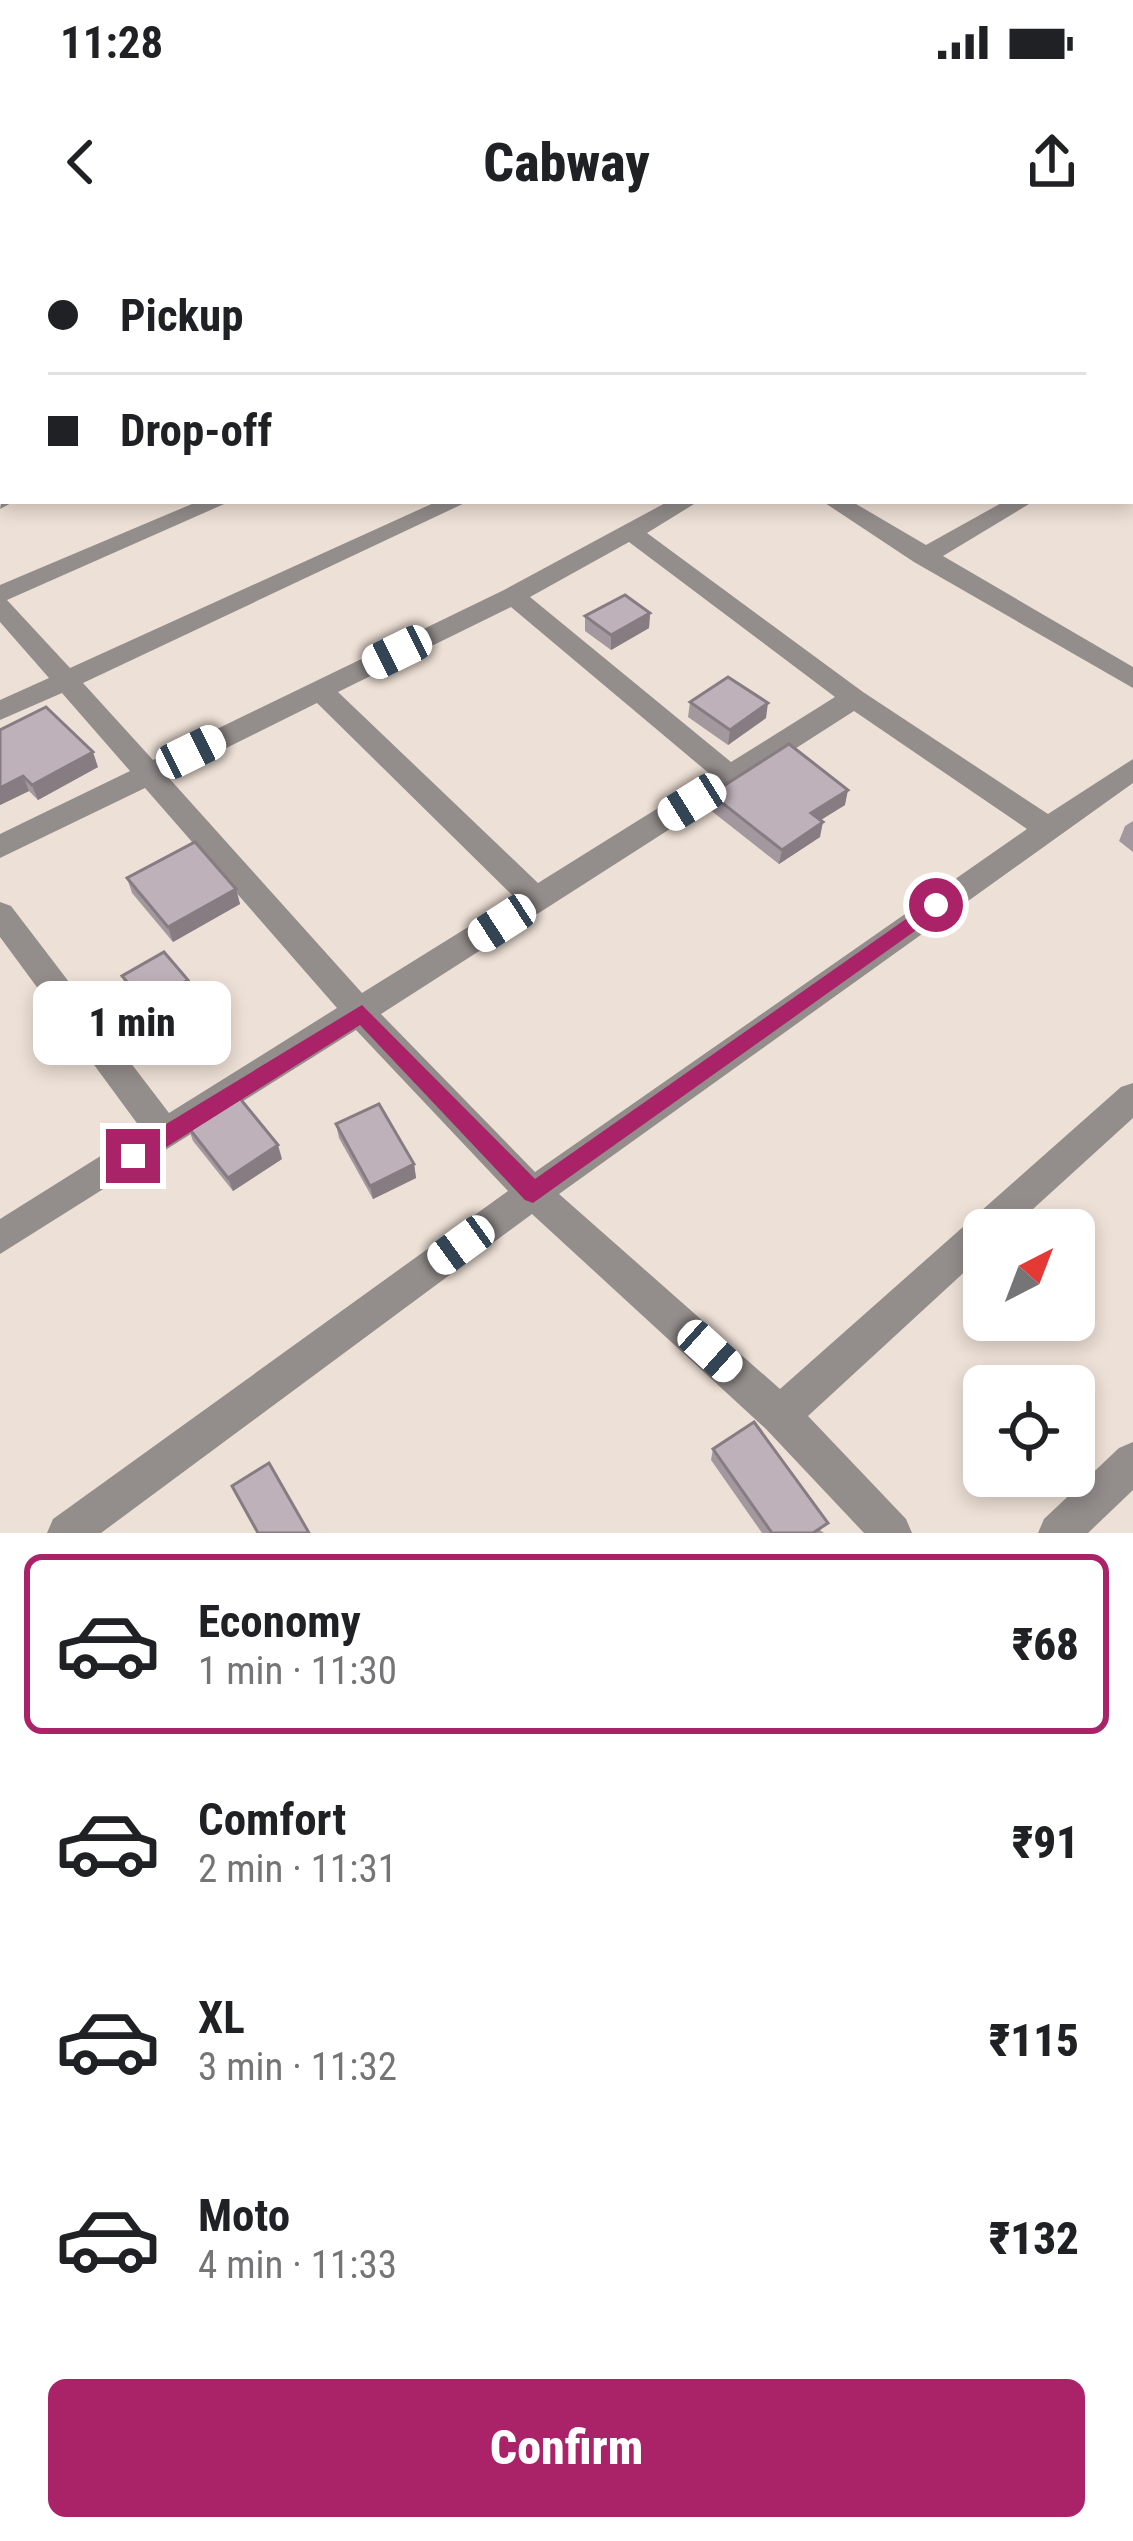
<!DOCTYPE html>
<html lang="en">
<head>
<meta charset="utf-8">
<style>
  :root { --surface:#fff; --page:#f2f2f2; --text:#202124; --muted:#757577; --line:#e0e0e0; --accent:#aa2268 }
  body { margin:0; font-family:"Roboto Condensed",sans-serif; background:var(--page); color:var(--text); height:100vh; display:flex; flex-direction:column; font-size:45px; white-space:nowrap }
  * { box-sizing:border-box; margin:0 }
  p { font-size:39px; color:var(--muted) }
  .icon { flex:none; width:66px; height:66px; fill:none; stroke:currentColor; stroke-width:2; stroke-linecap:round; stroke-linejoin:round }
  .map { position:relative; height:1293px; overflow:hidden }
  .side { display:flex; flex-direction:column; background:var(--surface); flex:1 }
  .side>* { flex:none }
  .top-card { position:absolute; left:0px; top:0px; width:1134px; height:264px; box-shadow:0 6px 18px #0003; display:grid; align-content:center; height:264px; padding:0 48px; background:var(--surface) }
  .needle { width:78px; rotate:42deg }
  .fabs { position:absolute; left:963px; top:969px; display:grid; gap:24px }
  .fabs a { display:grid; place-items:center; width:132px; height:132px; border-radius:18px; background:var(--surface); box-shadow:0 6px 18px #0003; font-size:60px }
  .end { position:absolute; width:54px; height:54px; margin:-27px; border:15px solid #aa2268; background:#fff; box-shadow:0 0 0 6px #fff }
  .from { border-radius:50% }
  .bubble { position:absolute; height:84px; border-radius:18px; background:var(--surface); box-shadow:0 6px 18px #0003; font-size:39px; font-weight:800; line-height:84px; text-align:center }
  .car { position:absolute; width:36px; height:72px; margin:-36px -18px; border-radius:15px; box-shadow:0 0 9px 3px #0007; background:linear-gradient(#fff 24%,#345 0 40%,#fff 0 76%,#345 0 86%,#fff 0) }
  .top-card b { display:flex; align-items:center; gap:42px; height:114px; font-size:45px }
  .top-card b+b { border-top:3px solid var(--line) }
  .top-card i { width:30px; height:30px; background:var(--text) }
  ul { padding:21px 0 0; list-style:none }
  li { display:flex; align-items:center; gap:36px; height:180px; margin:0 24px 18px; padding:0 24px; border:6px solid transparent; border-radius:18px }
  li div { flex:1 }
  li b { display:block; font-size:45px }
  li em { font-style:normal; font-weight:800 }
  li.on { border-color:var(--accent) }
  li>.icon { width:108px; height:108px; stroke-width:1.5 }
  .primary-button { display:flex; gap:24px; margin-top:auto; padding:24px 48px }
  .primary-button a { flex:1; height:138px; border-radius:18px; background:var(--accent); color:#fff; font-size:48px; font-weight:800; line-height:138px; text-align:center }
  .status { display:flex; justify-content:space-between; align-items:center; height:84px; padding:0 60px; background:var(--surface); direction:ltr }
  .status svg { height:33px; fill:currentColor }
  header { display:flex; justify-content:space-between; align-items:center; height:156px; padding:0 48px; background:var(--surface); font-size:54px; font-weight:800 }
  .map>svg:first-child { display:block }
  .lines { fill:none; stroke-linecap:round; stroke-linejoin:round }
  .minor { fill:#938d8b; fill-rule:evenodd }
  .wall { fill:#a4989f }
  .shaded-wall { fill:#867c82 }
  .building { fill:#bfb1b9; stroke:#867c82; stroke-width:3 }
  .route { fill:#aa2268 }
</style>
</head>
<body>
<div class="status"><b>11:28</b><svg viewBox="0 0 49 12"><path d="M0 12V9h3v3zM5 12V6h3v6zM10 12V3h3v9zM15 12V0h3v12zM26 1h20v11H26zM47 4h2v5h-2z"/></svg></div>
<header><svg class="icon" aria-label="back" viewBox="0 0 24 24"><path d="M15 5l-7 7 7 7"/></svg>Cabway<svg class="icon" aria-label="share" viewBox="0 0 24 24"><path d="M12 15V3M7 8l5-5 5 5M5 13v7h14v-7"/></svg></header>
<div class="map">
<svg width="1133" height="1293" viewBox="0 0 1133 1293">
  <rect width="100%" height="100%" fill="#ede0d6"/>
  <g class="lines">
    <g class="minor">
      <path d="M23 0H49L20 3Z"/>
      <path d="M187 0H207L210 3H190Z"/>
      <path d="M436 0H457L460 3H439Z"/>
      <path d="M606 0H632L603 3Z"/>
      <path d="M992 0H1024L989 3Z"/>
      <path d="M3 6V18L0 19V7Z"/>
      <rect x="1131" y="48" width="2" height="12"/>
      <path d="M3 82V94L0 95V83Z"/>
      <path d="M3 164V178L0 179V165Z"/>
      <rect x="1131" y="201" width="2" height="14"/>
      <path d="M3 254V261H15L0 269Z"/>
      <path d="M199 261H231L7 360 70 428 438 261H469L83 443 153 520 504 350 669 261H699L647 293 863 452 1048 574 1133 519V543L559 954 780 1149 1121 847 1133 843V878L1010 990H984V1014L808 1176 906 1279 912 1293H864L766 1189 532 974 101 1293H47L53 1279 508 951 356 790 0 1014V979L142 890 0 697V662L11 666 169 873 337 768 145 548 0 618V594L130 531 62 453 0 480V460L49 438 0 382V345ZM629 302 835 457 731 522 530 357ZM511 367 711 535 538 643 338 452ZM317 463 515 658 362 753 168 537ZM854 471 1027 589 535 932 381 774Z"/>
      <path d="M822 261H851L926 305 1005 261H1034L943 316 1133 427V448L914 322Z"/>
      <path d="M1133 1202V1250L1088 1293H1038L1044 1279 1119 1208Z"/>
    </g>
  </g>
  <g class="wall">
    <path d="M650 373 649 388 611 410 585 391V376Z"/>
    <path d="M690 462 766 478 728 505 688 477Z"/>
    <path d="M0 490 98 527 38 560 29 551 0 565Z"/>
    <path d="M711 554 845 565 820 580V597L779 624 709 569Z"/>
    <path d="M1133 581V612L1119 601 1125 586Z"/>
    <path d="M127 638 236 649 240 664 173 702 132 653Z"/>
    <path d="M122 736 188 740 193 754 150 779 127 750Z"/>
    <path d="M336 884 414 924 416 938 373 959 339 898Z"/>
    <path d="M188 887 282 919 233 951 193 901Z"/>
    <path d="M713 1209 824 1293H762L711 1220Z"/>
  </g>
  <g class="shaded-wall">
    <path d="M650 373 649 388 611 410V395Z"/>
    <path d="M768 463 766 478 728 505 730 490Z"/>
    <path d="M93 512 98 527 38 560 32 545Z"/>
    <path d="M23 536 29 551 0 565V548Z"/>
    <path d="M848 550 845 565 808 588 811 573Z"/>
    <path d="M823 582 820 597 779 624 782 610Z"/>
    <path d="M236 649 240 664 173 702 168 687Z"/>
    <path d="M188 740 193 754 150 779 146 764Z"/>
    <path d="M278 905 282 919 233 951 228 938Z"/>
    <path d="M414 924 416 938 373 959 370 946Z"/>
  </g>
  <g class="building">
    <path d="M3 100V132L0 129V101Z"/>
    <path d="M625 355 650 373 611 395 585 376Z"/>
    <path d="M728 437 768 463 730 490 690 462Z"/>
    <path d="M46 467 93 512 32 545 23 536 0 548V490Z"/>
    <path d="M789 504 848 550 811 573 823 582 782 610 711 554Z"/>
    <path d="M195 602 236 649 168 687 127 638Z"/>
    <path d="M164 712 188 740 146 764 122 736Z"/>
    <path d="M238 856 278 905 228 938 188 887Z"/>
    <path d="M379 864 414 924 370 946 336 884Z"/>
    <path d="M754 1182 828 1283 813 1293H772L713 1209Z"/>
    <path d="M269 1223 309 1293H258L232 1246Z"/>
  </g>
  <path class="route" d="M936 658 943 660V671L533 963 525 960 360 785 141 923H125L121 916 125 909 362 765 535 939Z"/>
</svg>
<div class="fabs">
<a><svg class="needle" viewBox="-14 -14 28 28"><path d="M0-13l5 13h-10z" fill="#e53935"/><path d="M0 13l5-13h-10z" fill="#757577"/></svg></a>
<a><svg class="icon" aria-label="locate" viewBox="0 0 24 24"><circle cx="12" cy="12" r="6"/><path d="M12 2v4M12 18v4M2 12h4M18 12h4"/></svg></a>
</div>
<i class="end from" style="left:936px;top:665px"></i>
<i class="end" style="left:133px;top:916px"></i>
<div class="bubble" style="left:33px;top:741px;width:198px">1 min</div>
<i class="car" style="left:397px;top:412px;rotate:244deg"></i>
<i class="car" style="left:191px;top:512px;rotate:64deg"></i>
<i class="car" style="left:692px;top:562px;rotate:238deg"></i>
<i class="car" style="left:502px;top:683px;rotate:237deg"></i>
<i class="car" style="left:461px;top:1005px;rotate:234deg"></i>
<i class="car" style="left:710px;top:1111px;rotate:132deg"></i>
<div class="top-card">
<b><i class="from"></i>Pickup</b>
<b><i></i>Drop-off</b>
</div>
</div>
<section class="side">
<ul>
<li class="on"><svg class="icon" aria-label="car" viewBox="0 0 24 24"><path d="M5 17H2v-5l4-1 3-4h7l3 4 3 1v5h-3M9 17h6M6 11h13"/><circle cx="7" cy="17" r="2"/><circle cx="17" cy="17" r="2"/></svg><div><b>Economy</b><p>1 min · 11:30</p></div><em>₹68</em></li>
<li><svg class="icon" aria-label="car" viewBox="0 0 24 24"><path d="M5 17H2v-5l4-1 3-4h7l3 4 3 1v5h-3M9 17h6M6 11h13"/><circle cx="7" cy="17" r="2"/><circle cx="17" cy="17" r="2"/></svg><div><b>Comfort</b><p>2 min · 11:31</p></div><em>₹91</em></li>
<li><svg class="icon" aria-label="car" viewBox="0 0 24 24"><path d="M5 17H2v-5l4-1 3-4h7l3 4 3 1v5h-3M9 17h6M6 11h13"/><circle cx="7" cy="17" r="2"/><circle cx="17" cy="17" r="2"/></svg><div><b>XL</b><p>3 min · 11:32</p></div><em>₹115</em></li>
<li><svg class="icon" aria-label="car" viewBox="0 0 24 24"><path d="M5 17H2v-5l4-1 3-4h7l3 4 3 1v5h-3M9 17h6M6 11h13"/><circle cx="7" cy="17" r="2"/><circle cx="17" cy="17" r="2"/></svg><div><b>Moto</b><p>4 min · 11:33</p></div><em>₹132</em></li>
</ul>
<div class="primary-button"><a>Confirm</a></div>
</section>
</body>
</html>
